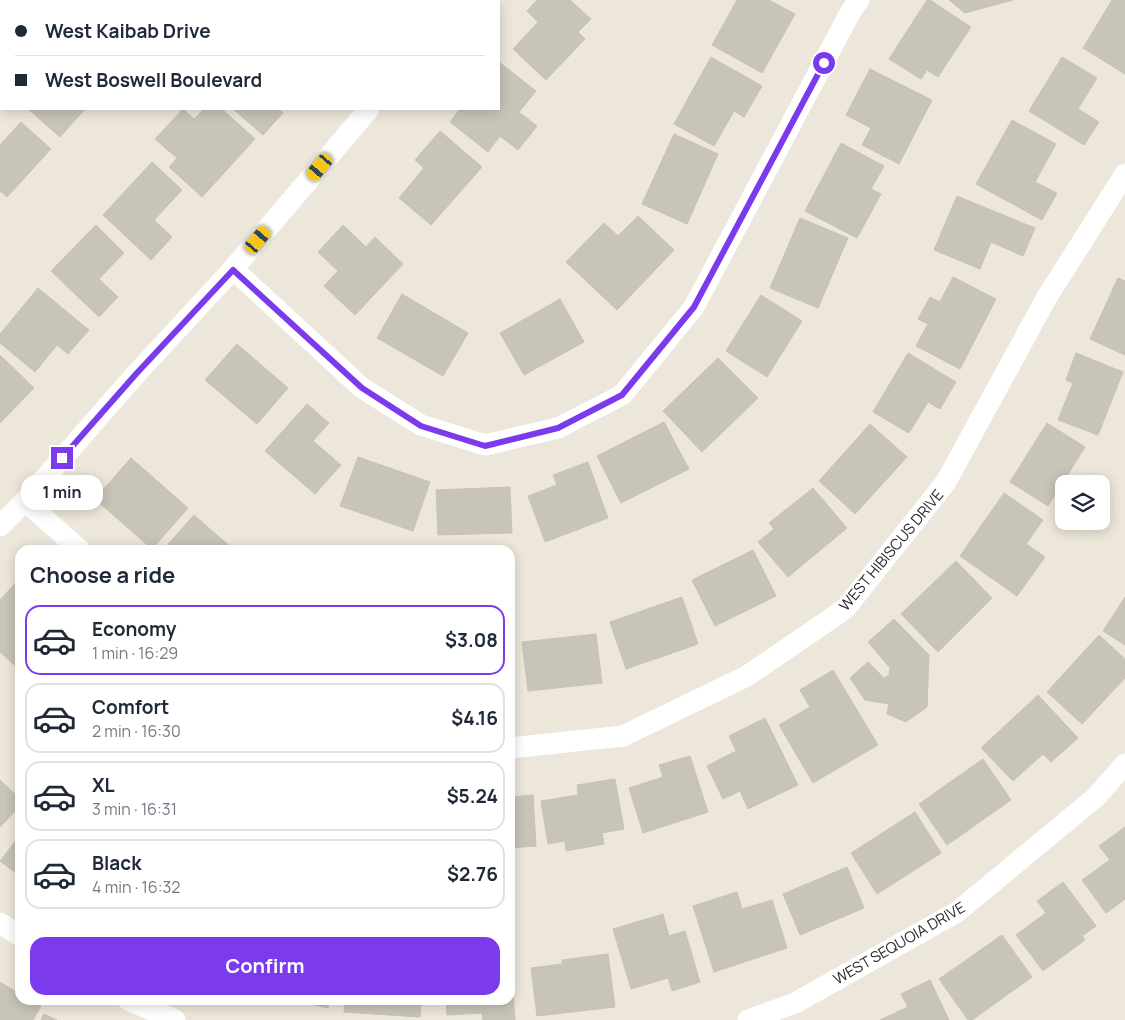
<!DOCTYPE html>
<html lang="en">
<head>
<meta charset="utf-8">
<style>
  :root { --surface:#fff; --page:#f6f6f7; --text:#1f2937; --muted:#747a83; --line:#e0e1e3; --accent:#7c3aed }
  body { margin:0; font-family:Manrope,sans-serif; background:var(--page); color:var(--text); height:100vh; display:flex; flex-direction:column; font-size:19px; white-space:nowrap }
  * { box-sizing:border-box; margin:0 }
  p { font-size:16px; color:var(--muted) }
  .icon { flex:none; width:28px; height:28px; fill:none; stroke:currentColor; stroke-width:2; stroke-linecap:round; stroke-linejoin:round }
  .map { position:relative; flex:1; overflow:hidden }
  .sheet { position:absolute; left:15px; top:545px; width:500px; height:460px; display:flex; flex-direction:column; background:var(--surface); border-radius:15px; box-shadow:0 2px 12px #0003 }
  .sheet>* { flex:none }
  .guide { position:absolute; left:0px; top:0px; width:500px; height:110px; box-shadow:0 2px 12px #0003; display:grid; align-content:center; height:110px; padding:0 15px; background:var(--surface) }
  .tools { position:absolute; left:1055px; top:475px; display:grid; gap:10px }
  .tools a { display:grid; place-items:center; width:55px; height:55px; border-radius:10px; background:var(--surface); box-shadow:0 2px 12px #0003; font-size:25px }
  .end { position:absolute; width:22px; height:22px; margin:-11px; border:6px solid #7c3aed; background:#fff; box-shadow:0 0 0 2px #fff }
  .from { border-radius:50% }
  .bubble { position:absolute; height:35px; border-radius:15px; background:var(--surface); box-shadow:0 2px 12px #0003; font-size:16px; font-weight:700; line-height:35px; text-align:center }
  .car { position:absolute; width:15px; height:30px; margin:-15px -8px; border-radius:6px; box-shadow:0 0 4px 1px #0007; background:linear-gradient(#f5c518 24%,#345 0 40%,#f5c518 0 76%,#345 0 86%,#f5c518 0) }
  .guide b { display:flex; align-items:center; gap:18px; height:48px; font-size:19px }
  .guide b+b { border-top:1px solid var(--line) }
  .guide i { width:12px; height:12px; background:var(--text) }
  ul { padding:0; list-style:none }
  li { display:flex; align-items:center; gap:15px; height:70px; margin:0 10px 8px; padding:0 5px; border:2px solid var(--line); border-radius:15px }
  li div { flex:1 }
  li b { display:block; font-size:19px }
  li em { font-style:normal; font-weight:700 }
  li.selected { border-color:var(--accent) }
  li>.icon { width:45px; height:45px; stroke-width:1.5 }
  h2 { padding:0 15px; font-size:22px; line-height:60px }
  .cta { display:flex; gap:10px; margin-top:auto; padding:10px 15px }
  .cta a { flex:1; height:58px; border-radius:15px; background:var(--accent); color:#fff; font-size:20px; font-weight:700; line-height:58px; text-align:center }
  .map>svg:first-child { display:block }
  .building { fill:#c8c4b9; stroke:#c9c2b4 }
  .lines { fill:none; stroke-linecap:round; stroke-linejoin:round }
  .street { stroke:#fff; stroke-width:21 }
  .route { stroke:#7c3aed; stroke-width:6 }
  .labels { text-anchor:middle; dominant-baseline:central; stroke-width:5; stroke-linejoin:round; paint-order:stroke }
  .street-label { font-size:15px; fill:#2a2a2a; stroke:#fff }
</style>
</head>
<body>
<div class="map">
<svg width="1125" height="1020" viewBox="0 0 1125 1020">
  <rect width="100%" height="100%" fill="#ede6da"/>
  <g class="building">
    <path d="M98 0H136L137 1H97Z"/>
    <path d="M307 0H343L344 1H306Z"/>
    <path d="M537 0H570L591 19 578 32 585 39 546 80 513 49 538 22 527 11Z"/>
    <path d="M737 0H769L795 14 762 73 712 45Z"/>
    <path d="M927 0H930L971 27 938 77 927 70 921 79 889 59Z"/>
    <path d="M949 0H1013L965 13Z"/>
    <path d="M1112 0H1125V74L1083 48Z"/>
    <path d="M711 57 762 86 744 117 734 111 714 146 674 124Z"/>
    <path d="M1062 57 1097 78 1078 109 1099 122 1084 145 1029 111Z"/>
    <path d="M499 62 536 91 519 112 537 126 518 150 500 136 488 152 450 122 460 109H499Z"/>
    <path d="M870 69 932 100 899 164 862 145 871 128 846 115Z"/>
    <path d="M28 109H85L60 137Z"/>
    <path d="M183 109 194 119 204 109H222L255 139 202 197 169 167 177 158 155 139Z"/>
    <path d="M233 109H279L283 113 263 135Z"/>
    <path d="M1012 120 1056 144 1035 182 1057 193 1042 220 976 184Z"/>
    <path d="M21 122 51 149 7 197 0 191V145Z"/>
    <path d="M440 131 482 167 431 225 399 198 424 168 415 160Z"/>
    <path d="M674 134 718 154 687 224 642 204Z"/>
    <path d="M841 143 884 166 871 189 881 194 857 238 805 211Z"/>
    <path d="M152 162 182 190 154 220 172 237 151 260 103 215Z"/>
    <path d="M957 196 1035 228 1023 256 991 242 980 269 934 250Z"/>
    <path d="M638 216 674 250 617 310 566 262 604 223 618 236Z"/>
    <path d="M800 218 848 238 818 308 770 288Z"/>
    <path d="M96 225 124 253 99 279 118 297 99 317 51 271Z"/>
    <path d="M343 225 366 247 375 237 403 264 355 315 324 286 338 271 318 252Z"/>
    <path d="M953 277 996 299 960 369 916 346 928 324 918 319 930 297 940 302Z"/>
    <path d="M1118 278 1125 281V355L1090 339Z"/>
    <path d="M38 288 89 330 68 354 57 345 35 372 0 343V334Z"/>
    <path d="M402 294 468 333 443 376 377 338Z"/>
    <path d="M761 295 802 321 767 377 726 351Z"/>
    <path d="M560 299 584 342 524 375 500 333Z"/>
    <path d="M237 344 288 388 257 424 205 380Z"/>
    <path d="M908 353 956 382 940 409 928 402 909 433 873 412Z"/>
    <path d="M1076 353 1123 372 1098 435 1058 420 1073 383 1066 380Z"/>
    <path d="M0 355 34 388 0 423Z"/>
    <path d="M718 358 758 398 702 452 663 411Z"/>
    <path d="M307 404 329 423 313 441 341 465 315 494 265 451Z"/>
    <path d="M664 422 689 469 621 503 597 456Z"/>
    <path d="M1047 423 1085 447 1048 506 1010 482Z"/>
    <path d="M870 424 907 457 855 514 819 481Z"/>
    <path d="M358 457 430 482 413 531 340 506Z"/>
    <path d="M131 458 188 508 152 549 95 499Z"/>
    <path d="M588 462 608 518 545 542 528 496 557 485 553 475Z"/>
    <path d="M510 487 512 533 438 535 436 490Z"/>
    <path d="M813 488 847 528 788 577 758 542 774 529 769 523Z"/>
    <path d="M1004 493 1043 520 1026 544 1045 557 1017 596 960 556Z"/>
    <path d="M194 515 234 550H163Z"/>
    <path d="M753 550 776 596 715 626 692 580Z"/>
    <path d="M956 561 992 598 938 652 901 614Z"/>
    <path d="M20 578V670L0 652V600Z"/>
    <path d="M682 597 698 644 626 669 610 622Z"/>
    <path d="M1125 597V645L1103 631Z"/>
    <path d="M894 619 929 655 927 707 906 722 887 714 889 704 865 700 850 678 868 662 884 678 889 675 890 668 868 642Z"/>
    <path d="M596 634 602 683 528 691 522 642Z"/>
    <path d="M1099 635 1125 659V678L1082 724 1047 692Z"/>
    <path d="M833 670 878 745 813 783 779 725 810 707 800 690Z"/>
    <path d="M1038 695 1078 738 1051 762 1043 754 1013 781 981 748Z"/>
    <path d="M765 718 798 785 748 809 740 791 723 799 707 766 736 751 729 736Z"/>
    <path d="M690 756 708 812 643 833 629 788 663 777 659 765Z"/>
    <path d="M983 759 1011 800 947 845 919 804Z"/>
    <path d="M615 779 624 829 602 833 604 844 566 851 565 841 548 844 541 801 578 795 577 785Z"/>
    <path d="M0 780 20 799V806L0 827Z"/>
    <path d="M533 795 536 846 510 848V797Z"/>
    <path d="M915 812 941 853 877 894 851 853Z"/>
    <path d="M1125 827V899L1106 913 1082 880 1110 860 1099 846Z"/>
    <path d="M20 835V876L0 861Z"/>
    <path d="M847 867 864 908 800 935 783 894Z"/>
    <path d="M1063 882 1096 926 1082 936 1085 940 1043 971 1016 935 1046 913 1037 901Z"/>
    <path d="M737 892 742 909 772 900 787 948 714 972 693 906Z"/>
    <path d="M663 914 669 936 685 931 700 982 672 991 668 978 631 989 613 929Z"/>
    <path d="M1002 935 1032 977 972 1020H968L939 979Z"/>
    <path d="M608 954 615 1007 537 1016 531 968 562 964V960Z"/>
    <path d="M510 967H511L515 1020H483L482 1013 447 1015 446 1000H510Z"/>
    <path d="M930 980 949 1020H880L908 1007 901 994Z"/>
    <path d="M0 982 20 994V1000H30L41 1006 33 1020H0Z"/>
    <path d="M292 1000H330L328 1008Z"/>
    <path d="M345 1000H421L420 1017 344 1012Z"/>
    <path d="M44 1014 57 1020H41Z"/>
  </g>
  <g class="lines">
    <g class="street">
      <path d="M36 1 37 0"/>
      <path d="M453 1 454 0"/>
      <path d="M0 39 1 37"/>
      <path d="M233 269 362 388 421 425 485 445 558 428 622 395 694 307 851 11 859 0"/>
      <path d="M25 501 80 550"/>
      <path d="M0 526 25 501 136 374 233 269 369 109"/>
      <path d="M510 748 623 736 747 676 845 609 946 482 1047 297 1125 174"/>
      <path d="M0 923 20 936"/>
      <path d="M128 1000 175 1020"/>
      <path d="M748 1020 795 1003 957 912 1096 797 1125 764"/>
    </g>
  </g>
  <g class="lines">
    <path class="route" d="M62 458 136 374 233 270 362 388 421 426 485 446 558 428 622 395 694 307 824 63"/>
  </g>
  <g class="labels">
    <g class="street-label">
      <text transform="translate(891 550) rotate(-50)">WEST HIBISCUS DRIVE</text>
      <text transform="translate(899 943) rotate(-30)">WEST SEQUOIA DRIVE</text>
    </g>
  </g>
</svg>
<div class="tools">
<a><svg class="icon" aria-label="layers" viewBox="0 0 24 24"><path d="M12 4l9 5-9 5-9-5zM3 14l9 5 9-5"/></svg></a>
</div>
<i class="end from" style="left:824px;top:63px"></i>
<i class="end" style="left:62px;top:458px"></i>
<div class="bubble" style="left:21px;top:475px;width:82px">1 min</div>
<i class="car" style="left:320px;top:167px;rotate:220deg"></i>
<i class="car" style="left:258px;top:240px;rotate:40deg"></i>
<div class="guide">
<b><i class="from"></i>West Kaibab Drive</b>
<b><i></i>West Boswell Boulevard</b>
</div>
<section class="sheet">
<h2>Choose a ride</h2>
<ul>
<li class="selected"><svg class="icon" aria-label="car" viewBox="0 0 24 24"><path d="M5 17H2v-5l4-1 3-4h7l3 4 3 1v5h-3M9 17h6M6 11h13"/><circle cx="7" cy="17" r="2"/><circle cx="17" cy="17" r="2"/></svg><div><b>Economy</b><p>1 min · 16:29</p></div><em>$3.08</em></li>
<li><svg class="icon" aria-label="car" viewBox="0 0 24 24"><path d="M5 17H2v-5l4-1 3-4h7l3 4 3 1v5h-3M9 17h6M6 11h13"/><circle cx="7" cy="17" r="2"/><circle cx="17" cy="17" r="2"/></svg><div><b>Comfort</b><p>2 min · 16:30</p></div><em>$4.16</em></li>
<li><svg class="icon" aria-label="car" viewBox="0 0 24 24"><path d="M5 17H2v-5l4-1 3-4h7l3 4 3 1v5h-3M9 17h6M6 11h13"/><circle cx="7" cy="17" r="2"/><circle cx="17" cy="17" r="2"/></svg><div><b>XL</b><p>3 min · 16:31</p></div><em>$5.24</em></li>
<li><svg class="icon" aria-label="car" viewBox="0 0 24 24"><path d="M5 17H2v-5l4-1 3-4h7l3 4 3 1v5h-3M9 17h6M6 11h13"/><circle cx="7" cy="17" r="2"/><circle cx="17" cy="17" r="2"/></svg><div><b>Black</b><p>4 min · 16:32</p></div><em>$2.76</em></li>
</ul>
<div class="cta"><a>Confirm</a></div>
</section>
</div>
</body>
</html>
